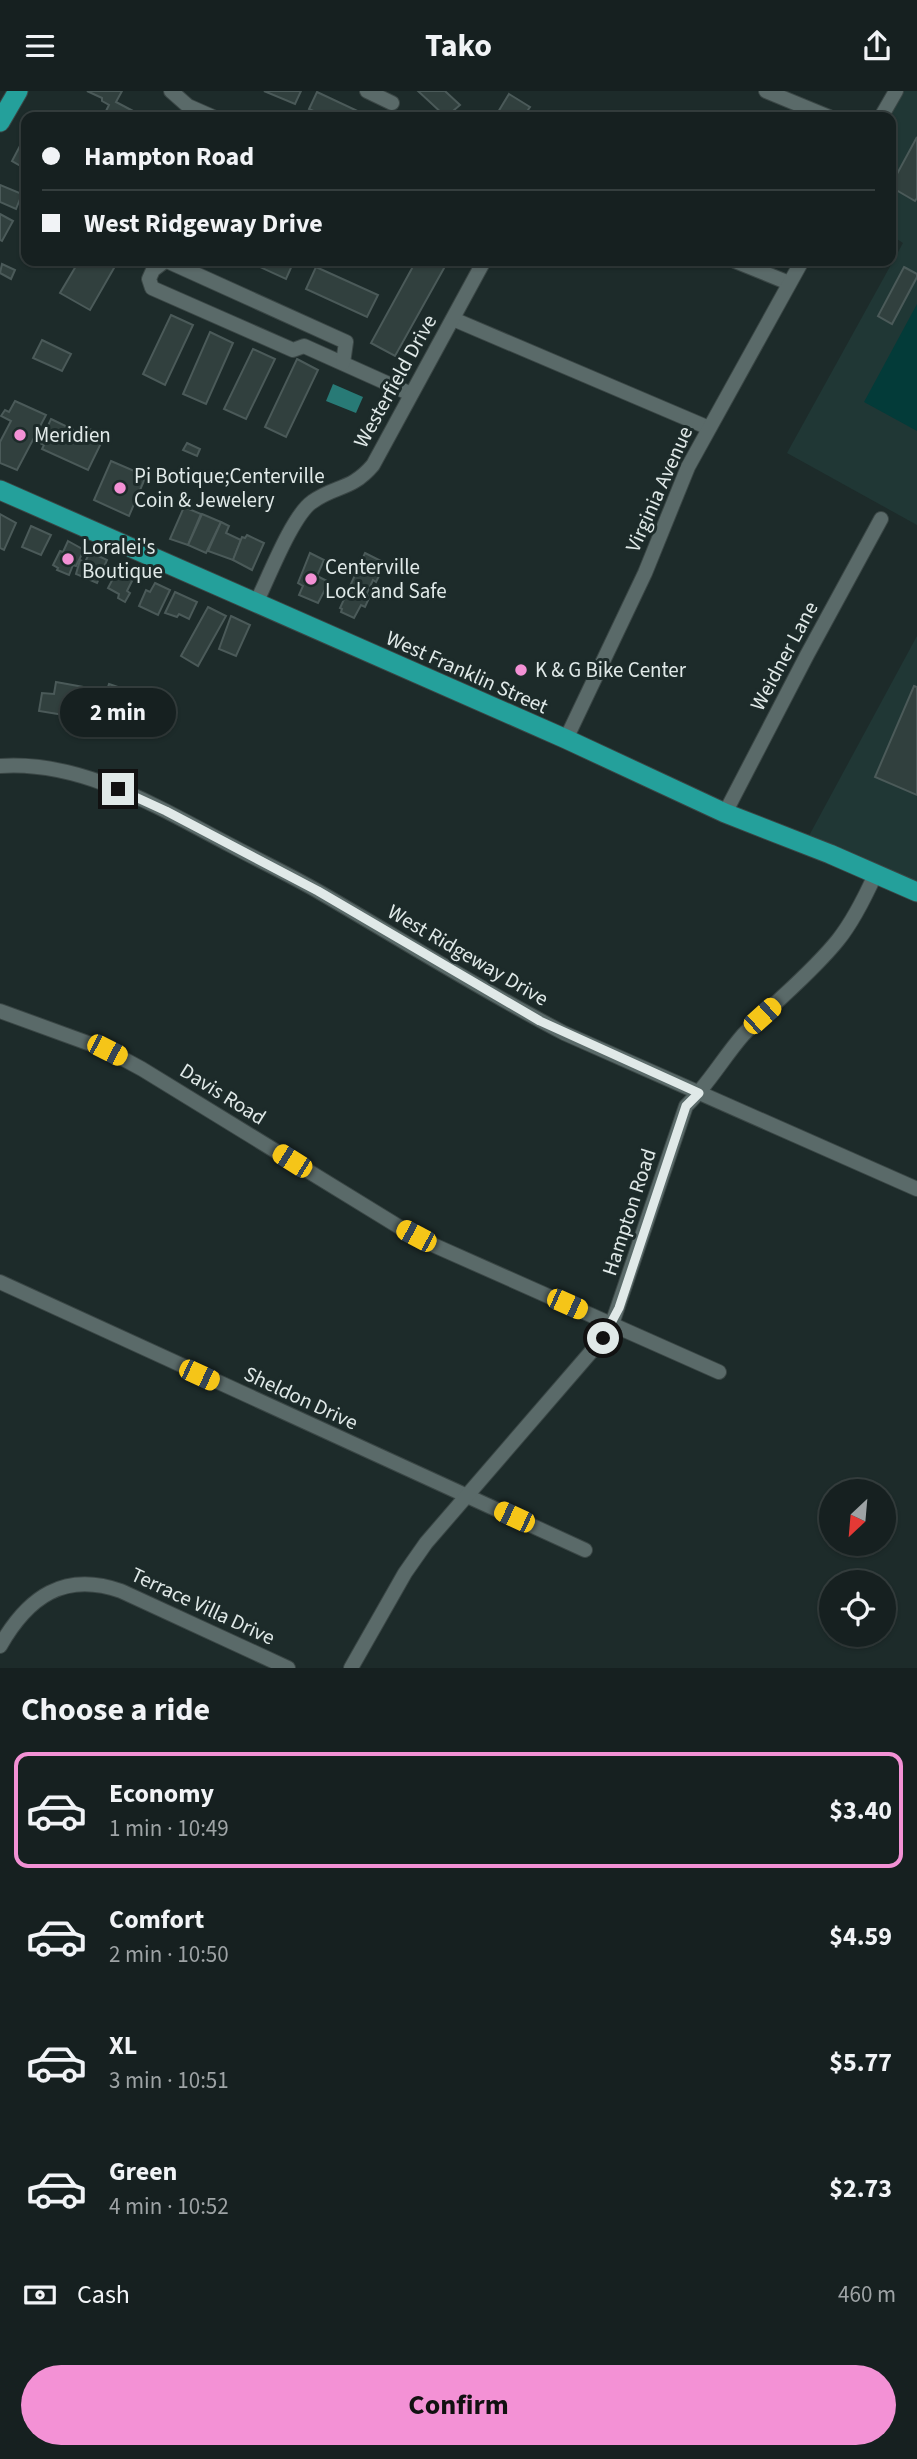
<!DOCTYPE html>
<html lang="en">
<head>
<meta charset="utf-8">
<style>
  :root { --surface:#162020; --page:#232d2d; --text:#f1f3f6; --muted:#9ea3a5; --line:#353e3e; --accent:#f391d5 }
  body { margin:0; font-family:"Source Sans 3",sans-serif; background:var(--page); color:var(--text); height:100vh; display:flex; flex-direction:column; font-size:26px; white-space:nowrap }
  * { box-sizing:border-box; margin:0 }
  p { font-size:23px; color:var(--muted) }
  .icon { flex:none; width:38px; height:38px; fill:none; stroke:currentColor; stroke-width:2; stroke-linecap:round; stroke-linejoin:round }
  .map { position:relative; height:1577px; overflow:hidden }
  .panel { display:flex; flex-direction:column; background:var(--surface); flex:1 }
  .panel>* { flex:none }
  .banner { position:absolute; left:21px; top:21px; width:875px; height:154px; border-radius:14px; box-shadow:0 2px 5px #0004,0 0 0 2px var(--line); display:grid; align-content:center; height:154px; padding:0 21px; background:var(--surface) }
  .needle { width:46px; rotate:206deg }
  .fabs { position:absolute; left:819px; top:1388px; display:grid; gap:14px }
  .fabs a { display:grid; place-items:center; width:77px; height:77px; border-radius:50%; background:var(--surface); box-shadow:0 2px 5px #0004,0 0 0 2px var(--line); font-size:35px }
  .end { position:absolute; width:32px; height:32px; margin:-16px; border:9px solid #e0e9e8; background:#111; box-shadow:0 0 0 4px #111 }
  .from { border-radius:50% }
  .bubble { position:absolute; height:49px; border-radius:24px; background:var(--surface); box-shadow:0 2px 5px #0004,0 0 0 2px var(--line); font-size:23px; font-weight:700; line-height:49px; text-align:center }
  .car { position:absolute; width:21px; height:42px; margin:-21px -10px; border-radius:9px; box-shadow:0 0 5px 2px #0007; background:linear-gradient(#f5c518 24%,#345 0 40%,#f5c518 0 76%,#345 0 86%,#f5c518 0) }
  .banner b { display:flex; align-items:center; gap:24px; height:66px; font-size:26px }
  .banner b+b { border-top:2px solid var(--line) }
  .banner i { width:18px; height:18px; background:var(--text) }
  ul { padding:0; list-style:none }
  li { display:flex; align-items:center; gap:21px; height:116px; margin:0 14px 10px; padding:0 7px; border:4px solid transparent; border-radius:14px }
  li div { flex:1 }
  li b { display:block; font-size:26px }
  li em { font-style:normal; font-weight:700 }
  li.selected { border-color:var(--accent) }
  li>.icon { width:63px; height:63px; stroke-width:1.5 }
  h2 { padding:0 21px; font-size:32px; line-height:84px }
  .pay { display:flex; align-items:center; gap:18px; height:77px; padding:0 21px; font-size:26px }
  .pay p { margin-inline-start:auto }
  .primary-button { display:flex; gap:14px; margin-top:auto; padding:14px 21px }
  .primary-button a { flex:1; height:80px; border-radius:42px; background:var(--accent); color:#111; font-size:28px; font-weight:700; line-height:80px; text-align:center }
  header { display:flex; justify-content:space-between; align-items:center; height:91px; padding:0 21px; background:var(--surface); font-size:32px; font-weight:700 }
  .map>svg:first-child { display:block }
  .built { fill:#203735 }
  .green { fill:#033b39 }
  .water { fill:#287a76 }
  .building { fill:#31403e; stroke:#4b5a59; stroke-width:2 }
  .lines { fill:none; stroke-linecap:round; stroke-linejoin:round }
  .minor-casing { stroke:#3a4645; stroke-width:16 }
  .major-casing { stroke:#3a4645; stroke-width:21 }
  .minor { stroke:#5a6a69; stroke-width:14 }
  .major { stroke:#24a09b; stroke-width:19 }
  .route { stroke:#e0e9e8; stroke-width:9 }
  .poi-dot { fill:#f391d5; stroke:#1d2b2a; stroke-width:2.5 }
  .labels { text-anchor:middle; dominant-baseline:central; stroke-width:6; stroke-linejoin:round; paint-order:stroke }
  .street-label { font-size:21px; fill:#e0e9e8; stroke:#1d2b2a }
  .poi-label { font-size:21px; fill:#e0e9e8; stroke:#1d2b2a; text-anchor:start }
</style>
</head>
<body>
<header><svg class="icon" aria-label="menu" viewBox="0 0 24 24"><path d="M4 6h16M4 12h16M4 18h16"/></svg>Tako<svg class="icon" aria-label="share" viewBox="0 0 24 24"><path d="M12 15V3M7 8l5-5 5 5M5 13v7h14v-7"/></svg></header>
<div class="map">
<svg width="917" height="1577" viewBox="0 0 917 1577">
  <rect width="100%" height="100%" fill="#1d2b2a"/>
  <g class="built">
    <path d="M896 0H917V434L787 362 903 152 891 144V26H881Z"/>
    <path d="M917 545V801L804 754Z"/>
  </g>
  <path class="green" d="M917 213V340L864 311Z"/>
  <path class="water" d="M333 293 363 306 356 322 326 310Z"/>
  <g class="building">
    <path d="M87 0H122L116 11 135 21 132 26H103L109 14 102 10V7Z"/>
    <path d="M264 0H301L295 13Z"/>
    <path d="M418 0H445L460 14 446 26Z"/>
    <path d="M317 1 364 23 363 26H327L309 18Z"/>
    <path d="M509 3 530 16 523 26H495Z"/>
    <path d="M917 46V107L915 110 891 96V94Z"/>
    <path d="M21 53 26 56V78L12 70Z"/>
    <path d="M0 94 22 103 16 118 0 111Z"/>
    <path d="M0 123 13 130 2 150 0 149Z"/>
    <path d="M79 170H118L90 219 60 202Z"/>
    <path d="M247 170H294L286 188Z"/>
    <path d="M416 170H448L395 265 371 252Z"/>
    <path d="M2 173 15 179 11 188 0 182Z"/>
    <path d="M316 176 378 204 367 226 306 198Z"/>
    <path d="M904 176 917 183V186L892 233 878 225Z"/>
    <path d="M171 224 193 234 165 294 143 283Z"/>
    <path d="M210 241 233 252 206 313 183 303Z"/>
    <path d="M42 249 71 263 62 280 33 267Z"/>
    <path d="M253 258 275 268 246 328 224 318Z"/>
    <path d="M297 268 318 279 286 346 265 336Z"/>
    <path d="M15 310 46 324 17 379 0 372V351L11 330 1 325 5 319 9 321Z"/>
    <path d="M51 328 84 344 87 337 105 344 88 379 42 358 44 354 40 352Z"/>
    <path d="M187 352 200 358 197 365 183 359Z"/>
    <path d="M111 370 146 385 129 425 94 409Z"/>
    <path d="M184 416 201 423 188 454 170 448Z"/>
    <path d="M0 423 16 432 4 459 0 457Z"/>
    <path d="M202 423 221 431 206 462 188 454Z"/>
    <path d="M221 431 229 435 226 442 241 449 233 469 208 460Z"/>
    <path d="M31 435 51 444 41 464 22 456Z"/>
    <path d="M247 444 264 452 252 479 233 469 242 446 245 447Z"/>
    <path d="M68 450 84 459 76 475 73 474 69 484 57 479 58 477 53 474 60 460 63 461Z"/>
    <path d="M90 461 107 469 97 492 76 483 80 469 85 471Z"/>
    <path d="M310 462 324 469 317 485 329 491 318 512 299 504 303 495 298 492Z"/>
    <path d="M365 462 381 470 377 479 381 481 376 491 373 489 366 504 370 505 365 516 361 514 354 527 341 521 342 518 340 517Z"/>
    <path d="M117 480 134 486 127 500 130 502 125 511 118 507 119 503 108 497Z"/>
    <path d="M155 492 170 499 158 524 139 515 146 499 150 501Z"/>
    <path d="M175 501 197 511 189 528 179 523 177 526 165 522Z"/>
    <path d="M208 516 226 525 198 575 181 565Z"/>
    <path d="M231 525 250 534 236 565 219 558Z"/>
    <path d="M56 591 84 596 82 607 98 610 95 629 39 620 42 602 54 603Z"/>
    <path d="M109 593 133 601 127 616 104 608Z"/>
    <path d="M914 595 917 596V704L875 686Z"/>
  </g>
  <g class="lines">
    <g class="minor-casing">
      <g id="minor">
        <path d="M171 0 188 15 213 26"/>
        <path d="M367 0 392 12"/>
        <path d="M766 0 829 26"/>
        <path d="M881 26 896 0"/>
        <path d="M165 170 153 179 149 188 152 197 293 259 304 255 411 303"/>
        <path d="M167 170 346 251 343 272"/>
        <path d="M735 170 789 192"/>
        <path d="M453 228 709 337"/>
        <path d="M256 512C268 488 292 425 312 411 335 394 351 400 373 374L484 170"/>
        <path d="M566 648 645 482 688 376 802 170"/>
        <path d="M0 675C83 669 161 718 232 755 262 771 292 785 321 802 402 849 481 899 564 942L917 1098"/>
        <path d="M725 722 807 564 881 428"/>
        <path d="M0 920 107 959 142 978 401 1137 431 1153 719 1281"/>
        <path d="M0 1191 585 1459"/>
        <path d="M0 1555C28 1506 64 1480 121 1500L288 1577"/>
        <path d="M351 1577 405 1482 426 1452 603 1247 612 1233 686 1015C708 994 723 967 743 944 774 911 810 884 838 849 854 829 865 806 875 784"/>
      </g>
    </g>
    <g class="major-casing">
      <g id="major">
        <path d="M0 31 18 0"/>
        <path d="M0 399 566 648 725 722 830 763 917 801"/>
      </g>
    </g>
    <use href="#minor" class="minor"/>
    <use href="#major" class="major"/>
  </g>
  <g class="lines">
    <path class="route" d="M118 698 166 720 318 800 540 930 699 1002 686 1015 619 1217 603 1247"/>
  </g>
  <g class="poi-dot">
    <circle cx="20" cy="344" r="7"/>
    <circle cx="120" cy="397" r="7"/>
    <circle cx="68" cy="468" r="7"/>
    <circle cx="311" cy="488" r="7"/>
    <circle cx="521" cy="579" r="7"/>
  </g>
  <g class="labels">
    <g class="street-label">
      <text transform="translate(395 290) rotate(-61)">Westerfield Drive</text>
      <text transform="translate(659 398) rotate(-66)">Virginia Avenue</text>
      <text transform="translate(784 565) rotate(-62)">Weidner Lane</text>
      <text transform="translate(467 581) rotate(24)">West Franklin Street</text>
      <text transform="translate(468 864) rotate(30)">West Ridgeway Drive</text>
      <text transform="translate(223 1003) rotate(32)">Davis Road</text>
      <text transform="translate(629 1121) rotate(-72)">Hampton Road</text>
      <text transform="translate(301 1307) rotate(25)">Sheldon Drive</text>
      <text transform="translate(203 1515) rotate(25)">Terrace Villa Drive</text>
    </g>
    <g class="poi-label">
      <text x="34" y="344">Meridien</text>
      <text x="134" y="385">Pi Botique;Centerville<tspan x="134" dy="24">Coin &amp; Jewelery</tspan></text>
      <text x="82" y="456">Loralei's<tspan x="82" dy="24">Boutique</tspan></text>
      <text x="325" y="476">Centerville<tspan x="325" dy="24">Lock and Safe</tspan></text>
      <text x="535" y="579">K &amp; G Bike Center</text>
    </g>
  </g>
</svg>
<div class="fabs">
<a><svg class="needle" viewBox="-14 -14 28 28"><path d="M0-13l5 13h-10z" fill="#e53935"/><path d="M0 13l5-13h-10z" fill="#9ea3a5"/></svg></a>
<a><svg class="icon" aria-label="locate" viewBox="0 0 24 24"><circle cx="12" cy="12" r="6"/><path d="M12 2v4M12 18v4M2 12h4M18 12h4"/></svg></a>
</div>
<i class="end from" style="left:603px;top:1247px"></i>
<i class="end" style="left:118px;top:698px"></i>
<div class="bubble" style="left:60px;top:597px;width:116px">2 min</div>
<i class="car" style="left:762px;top:925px;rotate:48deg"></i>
<i class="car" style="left:107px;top:959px;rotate:117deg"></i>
<i class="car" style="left:292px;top:1070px;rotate:302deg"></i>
<i class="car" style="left:416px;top:1145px;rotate:298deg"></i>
<i class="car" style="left:567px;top:1213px;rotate:114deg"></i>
<i class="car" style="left:199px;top:1284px;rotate:115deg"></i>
<i class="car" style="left:514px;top:1426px;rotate:295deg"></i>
<div class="banner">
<b><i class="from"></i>Hampton Road</b>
<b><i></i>West Ridgeway Drive</b>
</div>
</div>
<section class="panel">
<h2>Choose a ride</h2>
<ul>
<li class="selected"><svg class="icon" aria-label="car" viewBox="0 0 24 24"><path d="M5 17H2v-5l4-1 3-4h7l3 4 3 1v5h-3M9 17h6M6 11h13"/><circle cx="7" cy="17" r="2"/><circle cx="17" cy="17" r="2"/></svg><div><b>Economy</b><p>1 min · 10:49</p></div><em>$3.40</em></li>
<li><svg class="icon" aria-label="car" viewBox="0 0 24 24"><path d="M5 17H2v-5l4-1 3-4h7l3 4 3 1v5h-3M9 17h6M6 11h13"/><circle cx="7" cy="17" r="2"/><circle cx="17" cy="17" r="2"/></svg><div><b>Comfort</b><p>2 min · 10:50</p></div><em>$4.59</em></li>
<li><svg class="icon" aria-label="car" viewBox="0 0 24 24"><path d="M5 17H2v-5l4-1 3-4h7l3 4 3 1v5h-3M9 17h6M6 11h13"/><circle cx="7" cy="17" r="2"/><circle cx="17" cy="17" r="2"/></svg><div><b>XL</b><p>3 min · 10:51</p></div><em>$5.77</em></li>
<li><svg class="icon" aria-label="car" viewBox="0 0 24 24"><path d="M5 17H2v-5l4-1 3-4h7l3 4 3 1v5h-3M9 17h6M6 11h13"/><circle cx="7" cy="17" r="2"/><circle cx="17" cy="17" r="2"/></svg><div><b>Green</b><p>4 min · 10:52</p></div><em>$2.73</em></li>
</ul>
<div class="pay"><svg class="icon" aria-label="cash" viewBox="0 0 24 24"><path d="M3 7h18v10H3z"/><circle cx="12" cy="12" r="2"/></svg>Cash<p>460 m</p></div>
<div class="primary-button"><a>Confirm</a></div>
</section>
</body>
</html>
